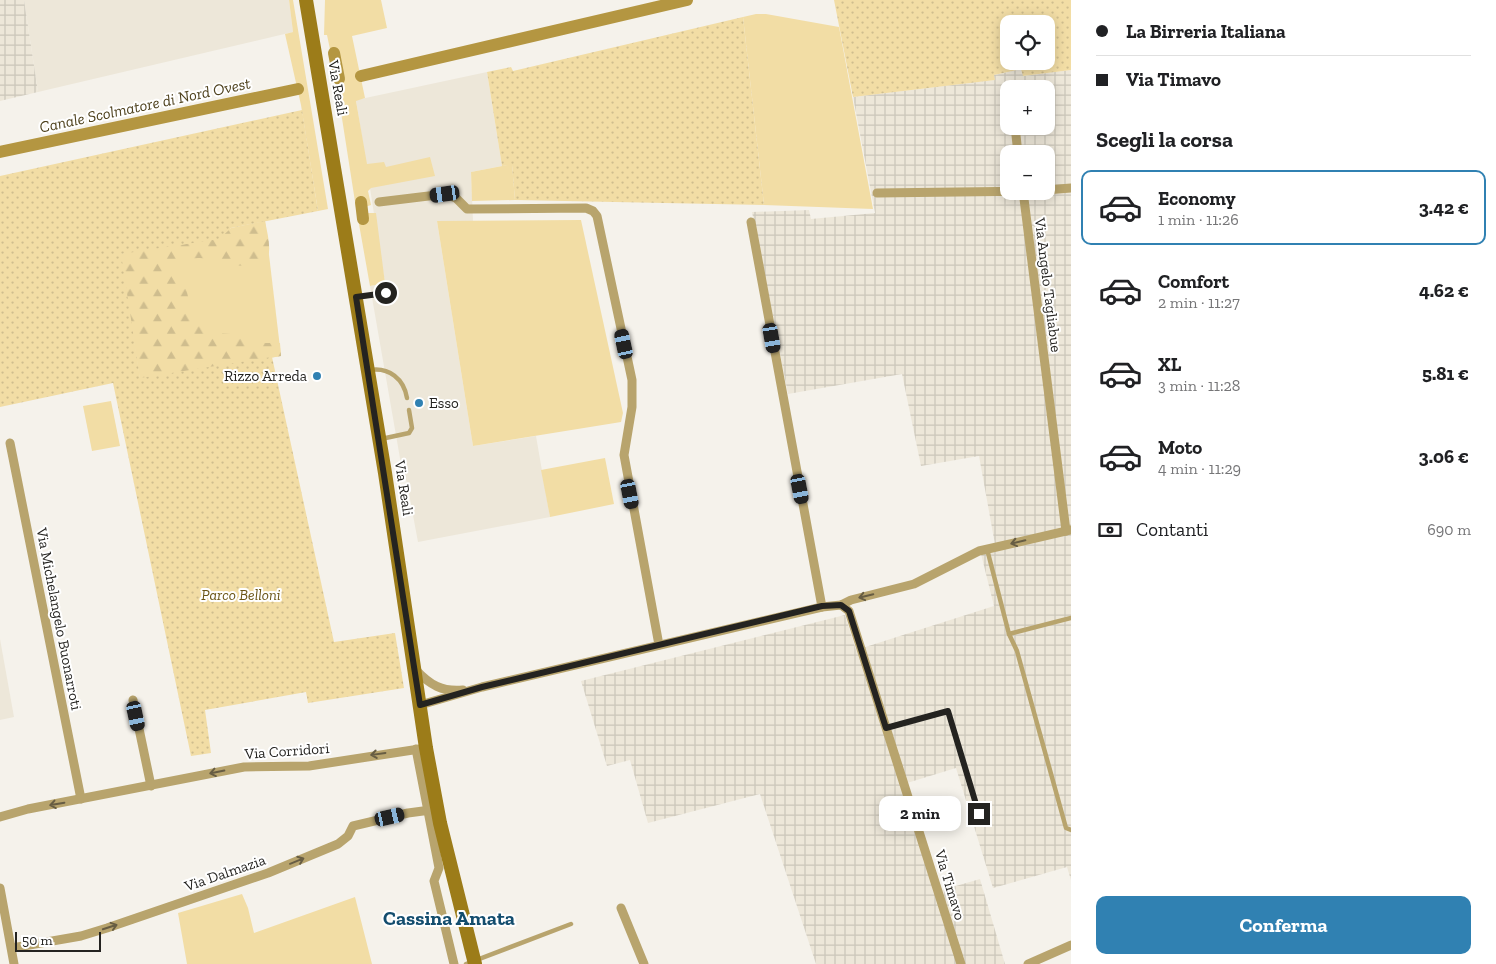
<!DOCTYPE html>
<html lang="it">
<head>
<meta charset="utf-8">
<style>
  :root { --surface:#fff; --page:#f2f2f2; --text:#202124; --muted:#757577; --line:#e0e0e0; --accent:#3081b2 }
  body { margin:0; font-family:"Zilla Slab",serif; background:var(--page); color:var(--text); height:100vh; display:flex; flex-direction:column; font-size:19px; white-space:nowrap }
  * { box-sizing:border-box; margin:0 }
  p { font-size:16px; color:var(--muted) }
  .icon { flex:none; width:28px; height:28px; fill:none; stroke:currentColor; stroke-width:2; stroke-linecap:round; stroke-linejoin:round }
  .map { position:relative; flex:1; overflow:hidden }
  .side { display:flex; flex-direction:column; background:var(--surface); width:425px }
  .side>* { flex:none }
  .hud { display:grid; align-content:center; height:110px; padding:0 25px; background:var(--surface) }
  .buttons { position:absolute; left:1000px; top:15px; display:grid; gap:10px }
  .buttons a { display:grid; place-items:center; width:55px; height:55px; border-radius:10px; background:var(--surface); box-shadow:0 2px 12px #0003; font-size:25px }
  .scale { position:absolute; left:15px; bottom:12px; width:86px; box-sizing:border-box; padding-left:5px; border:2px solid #242320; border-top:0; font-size:14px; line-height:18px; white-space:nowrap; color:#242320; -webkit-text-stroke:4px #fff; paint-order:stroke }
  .end { position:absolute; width:22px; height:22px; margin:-11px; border:6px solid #242320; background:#fff; box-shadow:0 0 0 2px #fff }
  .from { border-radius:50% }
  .bubble { position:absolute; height:35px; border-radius:10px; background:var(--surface); box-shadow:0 2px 12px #0003; font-size:16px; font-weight:800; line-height:35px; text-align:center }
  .car { position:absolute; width:15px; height:30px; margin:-15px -8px; border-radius:6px; box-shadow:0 0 4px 1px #0007; background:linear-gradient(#222 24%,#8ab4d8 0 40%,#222 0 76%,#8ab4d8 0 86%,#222 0) }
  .hud b { display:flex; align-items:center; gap:18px; height:48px; font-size:19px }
  .hud b+b { border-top:1px solid var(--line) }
  .hud i { width:12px; height:12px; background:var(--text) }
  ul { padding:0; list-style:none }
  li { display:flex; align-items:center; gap:15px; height:75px; margin:0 10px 8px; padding:0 15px; border:2px solid transparent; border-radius:10px }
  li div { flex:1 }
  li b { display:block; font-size:19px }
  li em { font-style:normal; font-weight:800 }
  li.active { border-color:var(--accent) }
  li>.icon { width:45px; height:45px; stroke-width:1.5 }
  h2 { padding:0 25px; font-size:22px; line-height:60px }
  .pay { display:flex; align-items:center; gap:12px; height:55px; padding:0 25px; font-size:19px }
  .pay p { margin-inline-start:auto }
  .button { display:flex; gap:10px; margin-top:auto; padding:10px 25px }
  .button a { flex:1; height:58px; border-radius:10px; background:var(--accent); color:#fff; font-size:20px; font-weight:800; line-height:58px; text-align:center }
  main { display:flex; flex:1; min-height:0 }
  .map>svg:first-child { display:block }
  .built { fill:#ede7d9 }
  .industrial { fill:url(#industrial-grid); fill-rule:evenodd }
  .grass { fill:#f2dda5 }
  .forest { fill:url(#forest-firs) }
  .park { fill:url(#park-dots); fill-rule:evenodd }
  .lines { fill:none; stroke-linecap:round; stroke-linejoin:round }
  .stream { stroke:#b49641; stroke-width:4 }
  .canal { stroke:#b49641; stroke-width:12 }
  .lane { stroke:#b8a46d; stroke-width:4.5 }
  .street { stroke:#b8a46d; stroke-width:9 }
  .secondary { stroke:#9c7c19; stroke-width:14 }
  .oneway { stroke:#675d43 }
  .route { stroke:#242320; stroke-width:6 }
  .poi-dot { fill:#3081b2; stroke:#fff; stroke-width:2 }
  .labels { text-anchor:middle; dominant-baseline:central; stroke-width:4; stroke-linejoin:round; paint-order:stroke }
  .street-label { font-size:15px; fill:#242320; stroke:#fff }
  .poi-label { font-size:15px; fill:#242320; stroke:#fff; text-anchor:end }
  .park-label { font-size:15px; font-style:italic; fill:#695314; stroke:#fff }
  .water-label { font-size:16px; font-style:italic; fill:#4e411d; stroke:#fff }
  .district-label { font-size:20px; font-weight:bold; fill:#134d6e; stroke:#fff }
</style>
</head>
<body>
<main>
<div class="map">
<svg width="1071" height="964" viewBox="0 0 1071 964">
  <defs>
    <pattern id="industrial-grid" width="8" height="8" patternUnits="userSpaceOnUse" patternTransform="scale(1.25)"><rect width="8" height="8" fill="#ede7d9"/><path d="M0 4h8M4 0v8" fill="none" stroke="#cbc6ba"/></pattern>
    <pattern id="forest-firs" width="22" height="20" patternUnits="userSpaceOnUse" patternTransform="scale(1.25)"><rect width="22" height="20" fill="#f2dda5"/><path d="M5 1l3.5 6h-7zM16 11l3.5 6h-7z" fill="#cfbd8e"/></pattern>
    <pattern id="park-dots" width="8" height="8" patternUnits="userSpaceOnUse" patternTransform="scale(1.25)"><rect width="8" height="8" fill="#f2dda5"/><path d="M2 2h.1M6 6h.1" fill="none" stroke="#cfbd8e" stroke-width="1.8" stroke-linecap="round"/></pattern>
  </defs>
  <rect width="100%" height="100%" fill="#f5f2eb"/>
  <g class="built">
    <path d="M24 0H289L293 32 38 92Z"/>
    <path d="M487 72 502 166 471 172 473 221H437L473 446 536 436 550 517 418 542 407 483 401 464 370 286 385 283 356 100Z"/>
    <path d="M0 639 14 717 0 720Z"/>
  </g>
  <g class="industrial">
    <path d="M0 0H24L38 92 0 101Z"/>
    <path d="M1022 69 1024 76 1071 70V880L1067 867 993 888 956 768 907 783 942 890 980 879 1005 964H816L760 794 648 823 630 760 607 766 581 681 845 615 856 650 994 606 981 554 996 550 979 456 921 466 902 374 788 394 752 212 809 210 811 219 875 213 853 97 994 80V75ZM1009 89H1046V126H1009ZM1009 154H1046V191H1009Z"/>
  </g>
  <g class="grass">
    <path d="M289 0H293L328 209 318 211 301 105 285 34 293 32Z"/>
    <path d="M325 0H381L387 28 352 36 365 98 356 101 367 164 384 162 386 167 430 157 435 176 371 188 368 191 371 205 365 207 364 203 361 202 356 208 336 80 342 78 338 53 331 54 327 35H324Z"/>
    <path d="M756 14H766L839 27 873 209 764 205 743 17Z"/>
    <path d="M512 164 515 200 472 201 471 172Z"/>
    <path d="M357 213H360L363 219 366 213H376L385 283 370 286Z"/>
    <path d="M581 220 623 413 621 422 473 446 437 221Z"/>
    <path d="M265 221 281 356 140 379 120 254Z"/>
    <path d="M111 401 120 446 92 451 83 406Z"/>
    <path d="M605 458 614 504 550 517 541 470Z"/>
    <path d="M242 894 248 908 254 933 355 897 372 964H187L178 913Z"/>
  </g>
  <path class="forest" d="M265 221C267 231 270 243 269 252 266 280 213 258 198 258 191 258 186 261 180 265L179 274 187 292 190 306 195 318 202 326 212 333 231 334 264 343H280L281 356 140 379 120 254 219 239 231 228Z"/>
  <g class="park">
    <path d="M834 0H1071V70L1023 76 1021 69 994 75 995 80 853 97ZM1009 24H1046V61H1009Z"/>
    <path d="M743 17 764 205 515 200 512 165 502 166 487 72 511 67 513 71Z"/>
    <path d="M302 110 318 211 231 228 219 239 121 254 140 378 272 357 334 642 395 633 404 688 308 703 306 692 205 710 211 753 191 756 113 383 0 407V176Z"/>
  </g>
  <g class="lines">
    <path class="stream" d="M335 60 339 59"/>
    <g class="canal">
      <path d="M334 53 339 79"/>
      <path d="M361 76 687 0"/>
      <path d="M0 152 298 89"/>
      <path d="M361 202 363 219"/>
    </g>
    <g class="lane">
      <path d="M358 297 386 293"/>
      <path d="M370 370C389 367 404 379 407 398"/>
      <path d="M381 439 409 433 412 428 409 410"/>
      <path d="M987 549 1009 634 1017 651 1066 828 1071 830"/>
      <path d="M1009 634 1071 618"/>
      <path d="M886 728 948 711 979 814"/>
      <path d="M466 964 571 924"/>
    </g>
    <g class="street">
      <path d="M1015 126 1018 154"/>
      <path d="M1046 190 1071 188"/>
      <path d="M1023 191 1066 531"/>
      <path d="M877 193 1036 191"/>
      <path d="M379 202 445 194 456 198 467 209 586 208 593 211 597 216 632 380V407L624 455 659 645"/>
      <path d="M751 222 822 607"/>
      <path d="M10 443 81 799"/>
      <path d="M841 605 849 611 961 964"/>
      <path d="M416 670C430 685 442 692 463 690"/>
      <path d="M133 700 151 786"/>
      <path d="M420 705 482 687 822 607 841 605 851 600 914 584 979 551 1071 530"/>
      <path d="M416 749 439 868 434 881 454 964"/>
      <path d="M0 817 28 809 244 767 309 766 426 748"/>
      <path d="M0 888 14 964"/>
      <path d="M621 908 644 964"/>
      <path d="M12 948 81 936 107 928 268 873 338 844 348 836 353 826 408 813 438 809"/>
      <path d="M1028 964 1071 945"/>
    </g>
    <path class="secondary" d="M306 0 385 473 426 748 440 823 475 964"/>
  </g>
  <defs><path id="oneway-shaft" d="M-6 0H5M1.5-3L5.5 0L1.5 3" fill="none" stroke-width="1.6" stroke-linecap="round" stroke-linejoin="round" transform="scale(1.25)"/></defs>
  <g class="oneway">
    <use href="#oneway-shaft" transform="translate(1018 542) rotate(167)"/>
    <use href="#oneway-shaft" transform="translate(866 596) rotate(166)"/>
    <use href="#oneway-shaft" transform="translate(378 754) rotate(172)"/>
    <use href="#oneway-shaft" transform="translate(217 772) rotate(169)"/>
    <use href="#oneway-shaft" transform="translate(57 804) rotate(170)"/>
    <use href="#oneway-shaft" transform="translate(297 861) rotate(-22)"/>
    <use href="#oneway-shaft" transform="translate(110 927) rotate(-18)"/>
  </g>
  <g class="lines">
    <path class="route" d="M386 293 356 297 420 705 482 687 822 606 841 605 849 611 886 728 948 711 979 814"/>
  </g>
  <g class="poi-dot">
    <circle cx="317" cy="376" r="5"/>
    <circle cx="419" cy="403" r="5"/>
  </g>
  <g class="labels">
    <g class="street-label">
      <text transform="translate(338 88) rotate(80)">Via Reali</text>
      <text transform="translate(1048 285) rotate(83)">Via Angelo Tagliabue</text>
      <text transform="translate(404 488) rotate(81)">Via Reali</text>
      <text transform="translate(59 619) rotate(79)">Via Michelangelo Buonarroti</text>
      <text transform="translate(287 751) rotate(-4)">Via Corridori</text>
      <text transform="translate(225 873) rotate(-19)">Via Dalmazia</text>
      <text transform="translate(950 885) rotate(73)">Via Timavo</text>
    </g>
    <g class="poi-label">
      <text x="307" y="376">Rizzo Arreda</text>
      <text x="429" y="403" text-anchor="start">Esso</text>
    </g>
    <g class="park-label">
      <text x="241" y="595">Parco Belloni</text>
    </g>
    <g class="water-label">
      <text transform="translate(145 105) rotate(-12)">Canale Scolmatore di Nord Ovest</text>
    </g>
    <g class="district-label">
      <text x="449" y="918">Cassina Amata</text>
    </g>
  </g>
</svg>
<div class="buttons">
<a><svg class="icon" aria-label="locate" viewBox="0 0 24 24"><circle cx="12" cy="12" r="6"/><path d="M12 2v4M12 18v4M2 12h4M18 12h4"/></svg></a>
<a>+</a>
<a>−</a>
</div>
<div class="scale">50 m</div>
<i class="end from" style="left:386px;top:293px"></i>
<i class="end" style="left:979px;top:814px"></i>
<div class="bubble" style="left:879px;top:796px;width:82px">2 min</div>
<i class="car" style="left:445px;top:194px;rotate:262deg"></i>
<i class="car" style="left:772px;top:338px;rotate:170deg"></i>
<i class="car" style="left:624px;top:344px;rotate:348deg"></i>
<i class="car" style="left:800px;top:489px;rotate:169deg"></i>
<i class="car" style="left:630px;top:494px;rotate:169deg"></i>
<i class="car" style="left:136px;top:716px;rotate:168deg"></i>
<i class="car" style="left:390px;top:817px;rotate:77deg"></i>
</div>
<section class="side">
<div class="hud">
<b><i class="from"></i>La Birreria Italiana</b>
<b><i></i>Via Timavo</b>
</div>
<h2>Scegli la corsa</h2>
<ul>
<li class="active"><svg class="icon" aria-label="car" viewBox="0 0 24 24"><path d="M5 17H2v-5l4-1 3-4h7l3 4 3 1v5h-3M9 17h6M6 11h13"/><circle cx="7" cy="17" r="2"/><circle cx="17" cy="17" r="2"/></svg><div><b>Economy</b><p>1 min · 11:26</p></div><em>3.42 €</em></li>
<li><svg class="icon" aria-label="car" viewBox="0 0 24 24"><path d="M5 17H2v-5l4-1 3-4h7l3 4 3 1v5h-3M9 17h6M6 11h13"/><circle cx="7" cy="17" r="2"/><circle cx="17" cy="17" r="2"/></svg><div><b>Comfort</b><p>2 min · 11:27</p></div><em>4.62 €</em></li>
<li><svg class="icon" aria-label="car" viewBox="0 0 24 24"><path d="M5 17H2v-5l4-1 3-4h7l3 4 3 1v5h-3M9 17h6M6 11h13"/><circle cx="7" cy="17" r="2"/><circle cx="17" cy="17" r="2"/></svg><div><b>XL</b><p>3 min · 11:28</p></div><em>5.81 €</em></li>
<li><svg class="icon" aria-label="car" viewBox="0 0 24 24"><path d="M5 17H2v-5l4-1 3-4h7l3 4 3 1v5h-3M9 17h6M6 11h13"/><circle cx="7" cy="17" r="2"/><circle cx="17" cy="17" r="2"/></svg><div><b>Moto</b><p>4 min · 11:29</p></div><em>3.06 €</em></li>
</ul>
<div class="pay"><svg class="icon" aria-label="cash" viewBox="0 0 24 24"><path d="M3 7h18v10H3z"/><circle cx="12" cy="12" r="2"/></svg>Contanti<p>690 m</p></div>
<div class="button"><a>Conferma</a></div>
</section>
</main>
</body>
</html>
